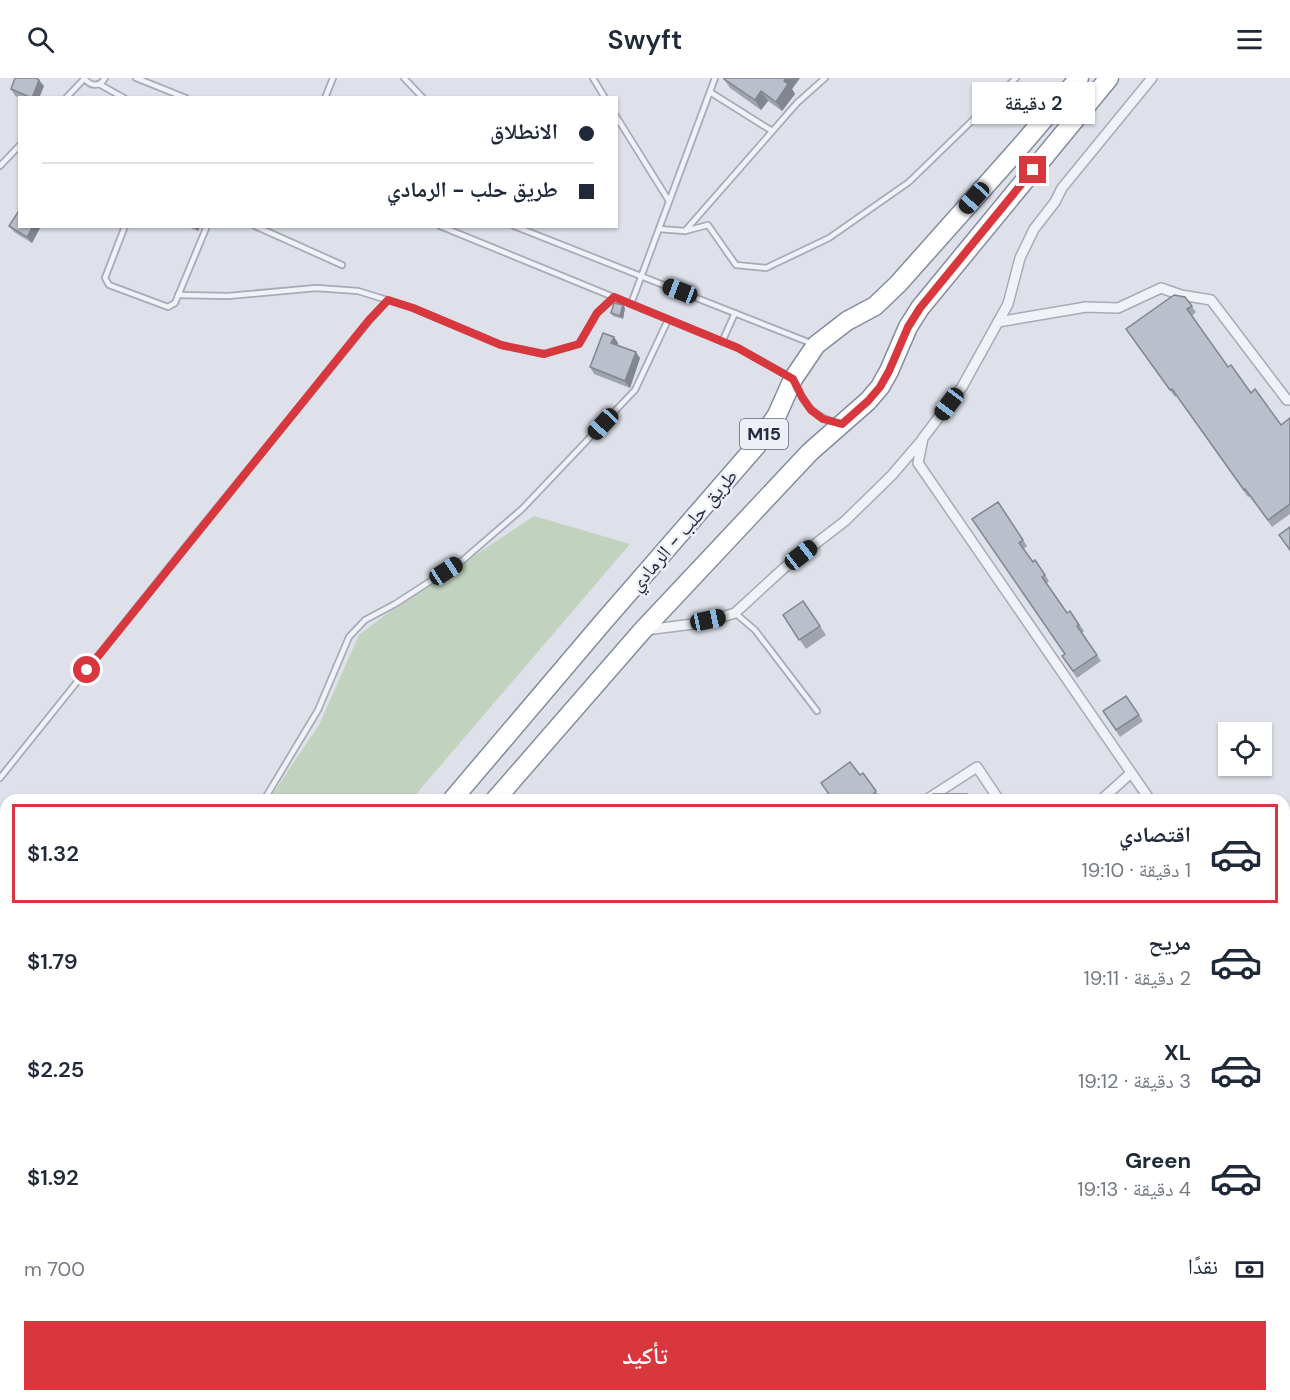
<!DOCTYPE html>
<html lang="ar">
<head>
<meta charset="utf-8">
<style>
  :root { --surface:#fff; --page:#f6f6f7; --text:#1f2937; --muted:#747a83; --line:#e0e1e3; --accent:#d8383d }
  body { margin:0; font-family:"DM Sans","Noto Naskh Arabic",sans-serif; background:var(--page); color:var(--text); direction:rtl; height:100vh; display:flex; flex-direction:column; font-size:22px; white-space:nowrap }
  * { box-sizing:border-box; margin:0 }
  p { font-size:20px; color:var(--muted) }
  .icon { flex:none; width:33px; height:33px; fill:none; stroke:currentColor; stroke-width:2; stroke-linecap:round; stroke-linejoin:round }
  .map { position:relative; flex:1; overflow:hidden; direction:ltr }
  .side { position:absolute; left:0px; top:716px; width:1290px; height:608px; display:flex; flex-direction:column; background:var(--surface); border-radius:18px 18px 0 0; box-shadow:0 2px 4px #0004; direction:rtl }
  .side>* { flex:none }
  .banner { position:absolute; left:18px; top:18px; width:600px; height:132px; border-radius:0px; box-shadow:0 2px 4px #0004; direction:rtl; display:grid; align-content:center; height:132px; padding:0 24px; background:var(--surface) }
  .buttons { position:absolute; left:1218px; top:644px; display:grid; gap:12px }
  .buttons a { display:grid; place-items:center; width:54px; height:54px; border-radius:0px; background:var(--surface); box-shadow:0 2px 4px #0004; font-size:30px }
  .end { position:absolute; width:27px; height:27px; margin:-14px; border:8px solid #d8383d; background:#fff; box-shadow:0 0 0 3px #fff }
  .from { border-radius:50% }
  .bubble { position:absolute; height:42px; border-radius:0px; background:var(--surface); box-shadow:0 2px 4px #0004; font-size:20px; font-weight:600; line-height:42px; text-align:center; direction:rtl }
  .car { position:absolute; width:18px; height:36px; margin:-18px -9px; border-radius:8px; box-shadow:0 0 4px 2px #0007; background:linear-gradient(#222 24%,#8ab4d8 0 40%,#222 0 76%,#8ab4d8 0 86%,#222 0) }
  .banner b { display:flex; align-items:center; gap:21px; height:57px; font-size:22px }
  .banner b+b { border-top:2px solid var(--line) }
  .banner i { width:15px; height:15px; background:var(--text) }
  ul { padding:10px 0 0; list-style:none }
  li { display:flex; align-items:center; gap:18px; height:99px; margin:0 12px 9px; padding:0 12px; border:3px solid transparent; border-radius:0px }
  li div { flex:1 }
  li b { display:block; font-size:22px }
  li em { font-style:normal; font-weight:600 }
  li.active { border-color:var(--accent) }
  li>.icon { width:54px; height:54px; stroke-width:1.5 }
  .pay { display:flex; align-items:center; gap:15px; height:66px; padding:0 24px; font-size:22px }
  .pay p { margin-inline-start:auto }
  .primary-button { display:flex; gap:12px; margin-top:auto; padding:12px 24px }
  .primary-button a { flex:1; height:69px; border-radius:0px; background:var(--accent); color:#fff; font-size:24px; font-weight:600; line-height:69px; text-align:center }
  header { display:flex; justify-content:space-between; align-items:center; height:78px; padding:0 24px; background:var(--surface); font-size:27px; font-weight:600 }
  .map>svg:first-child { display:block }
  .green { fill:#c1d3be }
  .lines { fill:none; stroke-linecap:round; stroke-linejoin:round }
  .stream { stroke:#95a9cc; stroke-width:4 }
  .lane-casing { stroke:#a7abb7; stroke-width:8 }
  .street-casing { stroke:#a7abb7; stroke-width:12 }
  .highway-casing { stroke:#848ca0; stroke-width:21 }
  .lane { stroke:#f1f2f7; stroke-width:4.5 }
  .street { stroke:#f1f2f7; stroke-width:9 }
  .highway { stroke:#fff; stroke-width:18 }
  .wall { fill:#a0a4af }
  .shaded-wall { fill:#82868f }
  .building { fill:#babfcc; stroke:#82868f; stroke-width:1.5 }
  .route { stroke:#d8383d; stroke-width:8 }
  .labels { text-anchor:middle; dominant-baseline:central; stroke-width:5; stroke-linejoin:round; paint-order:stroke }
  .shield { fill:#edf0f6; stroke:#626777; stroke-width:1.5 }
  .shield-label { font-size:18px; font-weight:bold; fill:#262c41 }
  .street-label { font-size:20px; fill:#262c41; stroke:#edf0f6 }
</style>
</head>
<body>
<header><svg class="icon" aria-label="menu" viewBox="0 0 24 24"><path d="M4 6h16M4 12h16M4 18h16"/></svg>Swyft<svg class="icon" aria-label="search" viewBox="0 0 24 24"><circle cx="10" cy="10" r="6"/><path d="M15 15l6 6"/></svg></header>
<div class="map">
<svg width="1290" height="1322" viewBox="0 0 1290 1322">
  <rect width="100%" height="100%" fill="#dee1e9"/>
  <g class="green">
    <path d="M534 438 630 466 412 721H269L319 647 359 557 385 537Z"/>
    <path d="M6 1039V1173L0 1180V1046Z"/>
  </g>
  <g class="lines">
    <g class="stream">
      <path d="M1284 1026 1290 1024"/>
      <path d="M28 1322 36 1317"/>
      <path d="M890 1322 896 1317"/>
    </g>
    <g class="lane-casing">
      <g id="lane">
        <path d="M84 0C90 8 99 10 105 0"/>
        <path d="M136 0 186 20"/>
        <path d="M404 0 423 20"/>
        <path d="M593 0 605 20"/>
        <path d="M99 6 124 20"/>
        <path d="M710 14 772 53"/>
        <path d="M66 20 84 1"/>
        <path d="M325 20 333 0"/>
        <path d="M616 38 669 123"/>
        <path d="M0 88 20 67"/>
        <path d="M125 148 105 200 109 207 168 229 175 225 207 148"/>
        <path d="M255 148 342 187"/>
        <path d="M440 148 738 270 790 299"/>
        <path d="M514 148 813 266"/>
        <path d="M659 151 685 153 708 147 736 187 766 190 829 160 909 104 1016 0"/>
        <path d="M685 153 797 25 825 0"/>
        <path d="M178 217 228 218 316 210 358 213 413 230 501 267 544 276 579 266 597 235 614 220"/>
        <path d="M631 226 715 0"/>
        <path d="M722 264 735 235"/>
        <path d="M796 308C806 329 814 338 837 345"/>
        <path d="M735 535 755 552 817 633"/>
        <path d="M0 700 198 453 370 242 388 222"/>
        <path d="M264 722 318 632 349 559 365 542 395 526 463 482 522 431 635 312 668 242"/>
        <path d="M0 1040 6 1033"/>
      </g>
    </g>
    <g class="street-casing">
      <g id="street">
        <path d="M998 244 1086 229 1118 230 1161 210 1181 217 1211 222 1287 322H1290"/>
        <path d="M646 552 693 546 722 539 735 535 784 490 845 443 892 397 922 362"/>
        <path d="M926 722 977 689 999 722"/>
        <path d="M1101 722 1131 695"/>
        <path d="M1150 722 918 385 923 360 962 309 1008 226 1020 180 1034 151 1055 124 1062 110 1152 0"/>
        <path d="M1284 922 1290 933"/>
        <path d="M1284 1080 1290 1079"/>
        <path d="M898 1322 905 1317"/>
      </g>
    </g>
    <g class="highway-casing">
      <g id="highway">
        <path d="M452 722 604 543 757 367 777 337 793 301 816 267 847 243 875 228 898 206 1020 69 1079 0"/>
        <path d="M495 722 642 553 810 374 868 323 880 309 889 293 908 249 920 230 1109 0"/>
        <path d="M0 1274 6 1267"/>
      </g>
    </g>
    <use href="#lane" class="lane"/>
    <use href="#street" class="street"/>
    <use href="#highway" class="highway"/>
  </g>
  <g class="wall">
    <path d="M724 0H800L792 11 795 16 782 33 768 23 761 32 730 10 724 1Z"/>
    <path d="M44 8 39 20H20L15 18 11 11Z"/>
    <path d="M9 148H41L32 165 14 154Z"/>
    <path d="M186 148H200L198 153Z"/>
    <path d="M1185 219 1196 234 1192 238 1228 289 1281 347 1290 340V436L1272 449 1250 418 1248 419 1177 317 1175 319 1126 251Z"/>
    <path d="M625 230 623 241 613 238 611 235Z"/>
    <path d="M614 259 618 265 617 267 640 280 630 310 594 296 590 289Z"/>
    <path d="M998 424 1027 468 1024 471 1033 484 1035 482 1049 503 1047 505 1067 535 1070 533 1084 553 1082 555 1101 583 1077 600 1062 578 1065 576Z"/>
    <path d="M803 523 826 557 806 571 783 537Z"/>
    <path d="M1126 618 1143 643 1120 659 1103 633Z"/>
    <path d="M863 695 881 721 880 722H833Z"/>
  </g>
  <g class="shaded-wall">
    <path d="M786 0H800L792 11 795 16 782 33 776 24 784 3Z"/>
    <path d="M39 2 44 8 39 20H32Z"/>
    <path d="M761 13 768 23 761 32 755 22Z"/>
    <path d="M33 148H41L32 165 27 159Z"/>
    <path d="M194 148H200L198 153Z"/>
    <path d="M623 227 625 230 623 241 620 238Z"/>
    <path d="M614 259 618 265 616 272 611 265Z"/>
    <path d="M636 274 640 280 630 310 625 303Z"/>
  </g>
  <g class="building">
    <path d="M15 0H36L39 2 32 20 11 11Z"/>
    <path d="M724 0H786L784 3 788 6 776 24 761 13 755 22 724 1Z"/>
    <path d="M20 131V148H33L27 159 9 148Z"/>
    <path d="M1174 217 1185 219 1192 228 1187 231 1228 289 1231 287 1251 315 1255 311 1281 347 1290 340V426L1268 442 1245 411 1244 412 1172 311 1170 312 1126 251Z"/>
    <path d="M614 225 623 227 620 238 611 235Z"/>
    <path d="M603 255 614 259 611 265 636 274 625 303 590 289Z"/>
    <path d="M998 424 1023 462 1019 465 1033 484 1035 482 1045 497 1042 499 1067 535 1070 533 1079 547 1077 548 1097 577 1073 593 1062 578 1065 576 972 441Z"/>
    <path d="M1290 449V472L1279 457Z"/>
    <path d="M803 523 820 548 799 562 783 537Z"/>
    <path d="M1126 618 1139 637 1116 652 1103 633Z"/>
    <path d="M850 684 860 697 863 695 876 713 874 715 879 722H833L821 705Z"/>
    <rect x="933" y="716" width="34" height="6"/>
  </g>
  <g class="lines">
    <path class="route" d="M87 592 369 242 388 222 413 230 501 267 544 276 579 266 597 235 614 219 738 270 793 301 802 319 811 332 823 341 842 346 868 323 880 309 889 293 908 249 920 230 1033 92"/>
  </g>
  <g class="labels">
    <rect class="shield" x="740" y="341" width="48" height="30" rx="4.5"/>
    <g class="shield-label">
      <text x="764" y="356">M15</text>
    </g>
    <g class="street-label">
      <text transform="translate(683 452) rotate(-49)">طريق حلب - الرمادي</text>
    </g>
  </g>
</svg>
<div class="buttons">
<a><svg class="icon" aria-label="locate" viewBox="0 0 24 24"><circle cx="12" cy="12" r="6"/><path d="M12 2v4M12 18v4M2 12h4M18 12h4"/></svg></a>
</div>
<i class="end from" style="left:87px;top:592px"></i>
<i class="end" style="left:1033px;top:92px"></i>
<div class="bubble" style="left:972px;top:4px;width:123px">2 دقيقة</div>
<i class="car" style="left:974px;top:120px;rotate:222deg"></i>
<i class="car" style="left:680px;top:213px;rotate:291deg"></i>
<i class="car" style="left:949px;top:326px;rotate:217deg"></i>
<i class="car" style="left:603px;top:346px;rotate:223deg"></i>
<i class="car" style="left:801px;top:477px;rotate:52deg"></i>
<i class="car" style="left:446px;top:493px;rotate:57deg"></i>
<i class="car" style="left:708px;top:542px;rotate:78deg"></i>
<div class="banner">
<b><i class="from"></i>الانطلاق</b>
<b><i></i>طريق حلب - الرمادي</b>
</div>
<section class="side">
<ul>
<li class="active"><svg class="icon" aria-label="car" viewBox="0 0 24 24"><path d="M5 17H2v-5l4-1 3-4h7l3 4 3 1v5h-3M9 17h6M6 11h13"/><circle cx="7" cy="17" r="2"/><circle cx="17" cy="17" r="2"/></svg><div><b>اقتصادي</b><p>1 دقيقة · 19:10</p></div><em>$1.32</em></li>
<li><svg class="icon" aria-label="car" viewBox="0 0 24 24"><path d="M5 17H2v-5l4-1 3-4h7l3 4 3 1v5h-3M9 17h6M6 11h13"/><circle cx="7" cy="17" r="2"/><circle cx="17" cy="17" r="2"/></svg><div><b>مريح</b><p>2 دقيقة · 19:11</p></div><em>$1.79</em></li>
<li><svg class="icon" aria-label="car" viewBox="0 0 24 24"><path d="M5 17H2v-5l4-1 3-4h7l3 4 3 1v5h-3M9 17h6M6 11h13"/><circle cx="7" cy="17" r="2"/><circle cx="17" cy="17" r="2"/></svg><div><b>XL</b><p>3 دقيقة · 19:12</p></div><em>$2.25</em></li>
<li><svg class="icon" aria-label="car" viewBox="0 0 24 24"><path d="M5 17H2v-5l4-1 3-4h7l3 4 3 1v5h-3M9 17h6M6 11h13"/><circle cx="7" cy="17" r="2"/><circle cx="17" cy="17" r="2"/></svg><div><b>Green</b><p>4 دقيقة · 19:13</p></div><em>$1.92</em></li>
</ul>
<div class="pay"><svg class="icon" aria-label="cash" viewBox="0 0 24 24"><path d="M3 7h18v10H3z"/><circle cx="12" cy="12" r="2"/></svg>نقدًا<p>700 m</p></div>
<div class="primary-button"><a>تأكيد</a></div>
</section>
</div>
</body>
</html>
